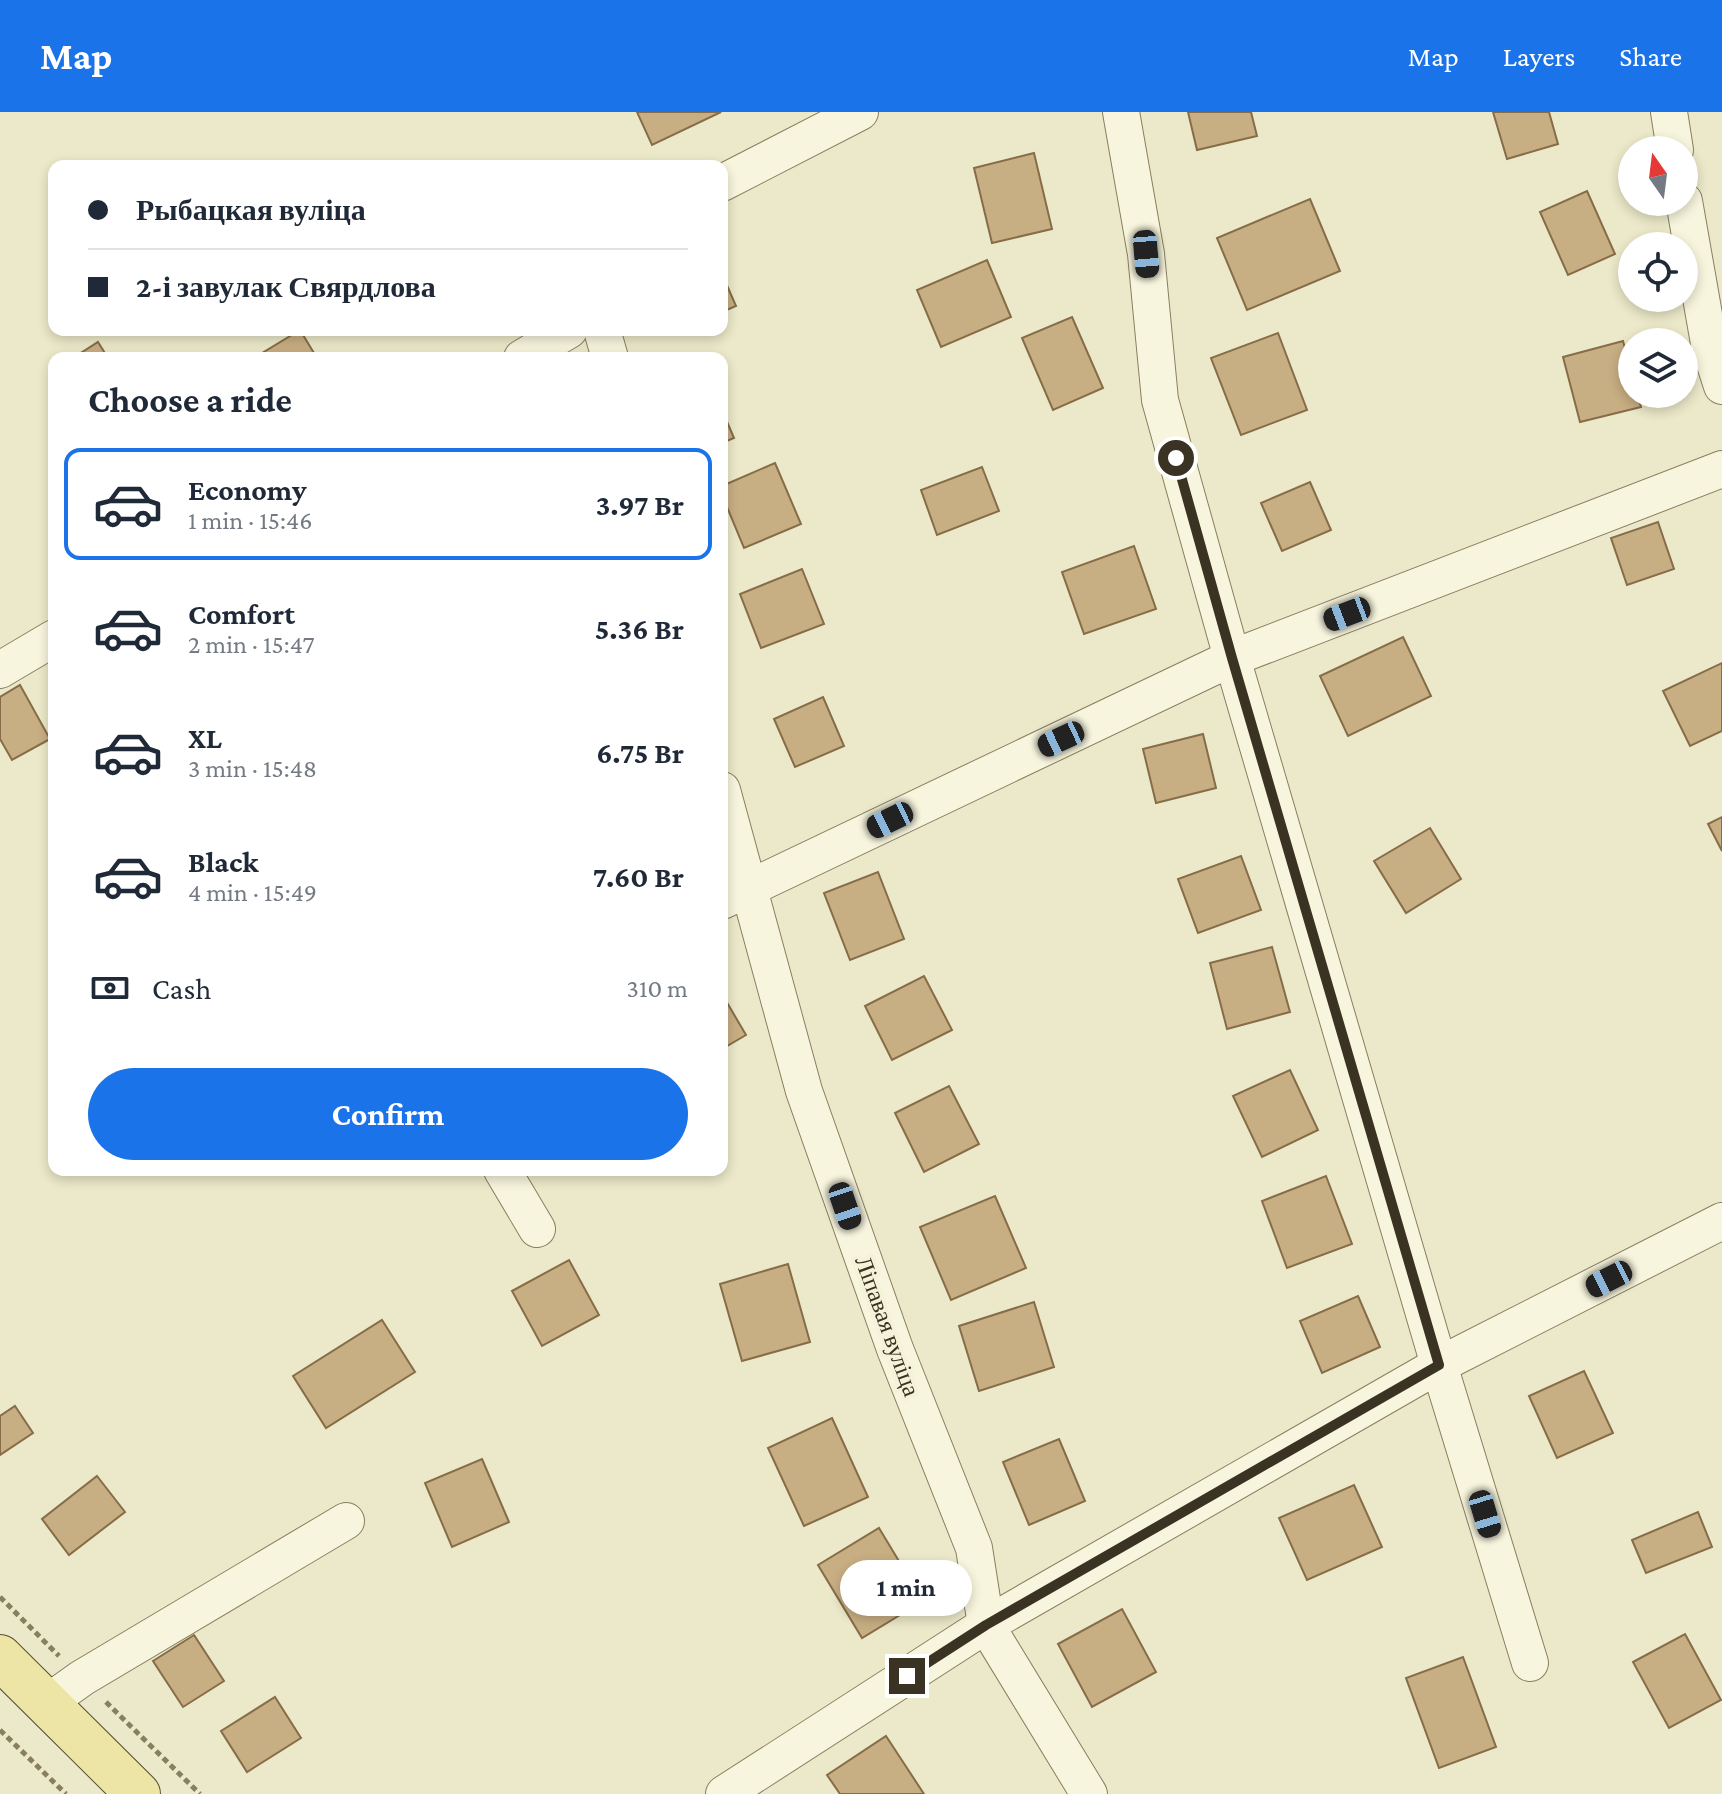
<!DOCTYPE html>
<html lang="en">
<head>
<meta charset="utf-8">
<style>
  :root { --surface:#fff; --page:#f2f2f3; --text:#1f2937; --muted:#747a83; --line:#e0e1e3; --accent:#1a73e8 }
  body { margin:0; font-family:"Crimson Pro",serif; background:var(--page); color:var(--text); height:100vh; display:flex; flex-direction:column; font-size:30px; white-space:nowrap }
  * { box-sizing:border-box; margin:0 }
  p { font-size:26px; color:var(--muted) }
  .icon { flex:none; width:44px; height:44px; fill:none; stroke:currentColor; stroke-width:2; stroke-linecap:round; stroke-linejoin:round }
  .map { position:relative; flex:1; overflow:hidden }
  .panel { position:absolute; left:48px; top:240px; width:680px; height:824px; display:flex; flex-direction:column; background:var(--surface); border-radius:16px; box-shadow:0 4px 12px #0003 }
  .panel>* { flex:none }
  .hud { position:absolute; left:48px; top:48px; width:680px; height:176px; border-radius:16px; box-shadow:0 4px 12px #0003; display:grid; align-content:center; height:176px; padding:0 40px; background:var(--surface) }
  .needle { width:52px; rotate:346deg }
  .buttons { position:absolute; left:1618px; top:24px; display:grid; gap:16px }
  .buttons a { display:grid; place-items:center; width:80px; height:80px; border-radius:50%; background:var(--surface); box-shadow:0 4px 12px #0003; font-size:40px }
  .end { position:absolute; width:36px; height:36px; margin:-18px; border:10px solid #3a3222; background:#fff; box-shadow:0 0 0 4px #fff }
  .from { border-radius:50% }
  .bubble { position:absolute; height:56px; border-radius:28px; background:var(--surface); box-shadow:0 4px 12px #0003; font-size:26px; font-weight:700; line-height:56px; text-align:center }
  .car { position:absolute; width:24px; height:48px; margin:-24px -12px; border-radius:10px; box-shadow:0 0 6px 2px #0007; background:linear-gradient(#222 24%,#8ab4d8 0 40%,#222 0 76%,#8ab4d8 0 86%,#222 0) }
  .hud b { display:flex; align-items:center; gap:28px; height:76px; font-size:30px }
  .hud b+b { border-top:2px solid var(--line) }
  .hud i { width:20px; height:20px; background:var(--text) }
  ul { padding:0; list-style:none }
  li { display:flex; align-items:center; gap:24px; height:112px; margin:0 16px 12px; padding:0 24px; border:4px solid transparent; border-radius:16px }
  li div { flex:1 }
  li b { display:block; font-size:30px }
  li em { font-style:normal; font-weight:700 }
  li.selected { border-color:var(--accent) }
  li>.icon { width:72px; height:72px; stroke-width:1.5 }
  h2 { padding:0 40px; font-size:36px; line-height:96px }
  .pay { display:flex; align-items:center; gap:20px; height:88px; padding:0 40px; font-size:30px }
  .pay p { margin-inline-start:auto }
  .action { display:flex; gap:16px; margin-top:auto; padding:16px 40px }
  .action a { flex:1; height:92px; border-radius:48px; background:var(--accent); color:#fff; font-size:32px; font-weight:700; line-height:92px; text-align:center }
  header { display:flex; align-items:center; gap:48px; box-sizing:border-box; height:112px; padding:0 40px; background:var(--accent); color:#fff }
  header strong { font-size:38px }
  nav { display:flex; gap:44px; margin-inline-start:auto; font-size:28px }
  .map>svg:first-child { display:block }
  .building { fill:#c8ae83; stroke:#866d47; stroke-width:2 }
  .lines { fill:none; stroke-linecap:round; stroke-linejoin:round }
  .minor-casing { stroke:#887e60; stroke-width:38 }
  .major-casing { stroke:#564b33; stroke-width:46 }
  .path { stroke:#887e60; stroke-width:5; stroke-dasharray:6 4; stroke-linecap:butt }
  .minor { stroke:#f7f5dd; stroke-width:36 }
  .major { stroke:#ece5a6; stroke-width:44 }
  .route { stroke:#3a3222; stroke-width:10 }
  .labels { text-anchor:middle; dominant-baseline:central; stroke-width:8; stroke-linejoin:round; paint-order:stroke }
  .street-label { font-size:24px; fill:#3a3222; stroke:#f4f2d9 }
</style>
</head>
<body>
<header>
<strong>Map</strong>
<nav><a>Map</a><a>Layers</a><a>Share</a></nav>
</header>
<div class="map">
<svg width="1722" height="1682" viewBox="0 0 1722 1682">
  <rect width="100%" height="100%" fill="#ece9ca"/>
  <g class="building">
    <path d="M637 0H721L652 33Z"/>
    <path d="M1188 0H1251L1257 24 1197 38Z"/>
    <path d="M1493 0H1549L1558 32 1507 47Z"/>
    <path d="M1034 41 1052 117 992 131 974 56Z"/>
    <path d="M1587 79 1615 142 1568 163 1540 100Z"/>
    <path d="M1310 87 1340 159 1247 198 1217 126Z"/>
    <path d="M987 148 1011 205 941 235 917 178Z"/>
    <path d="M722 162 736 194 722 200Z"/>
    <path d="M1072 205 1103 276 1053 298 1022 226Z"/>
    <path d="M300 218 317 246H254Z"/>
    <path d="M1278 221 1307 298 1241 323 1211 246Z"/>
    <path d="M1623 229 1632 262V282H1637L1641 295 1580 310 1563 245Z"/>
    <path d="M98 230 108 246H73Z"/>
    <path d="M722 298 734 326 722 331Z"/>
    <path d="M775 351 801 412 744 436 722 383V374Z"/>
    <path d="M982 355 999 399 937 423 921 378Z"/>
    <path d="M1310 370 1331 418 1282 439 1261 391Z"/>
    <path d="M1658 410 1674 457 1627 473 1611 426Z"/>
    <path d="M1134 434 1156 497 1084 522 1062 460Z"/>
    <path d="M802 457 824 512 761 536 740 482Z"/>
    <path d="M1403 525 1431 584 1348 624 1320 564Z"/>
    <path d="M1722 551V619L1690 634 1663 579Z"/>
    <path d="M20 573 50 627 12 648 0 627V585Z"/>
    <path d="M823 585 844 634 795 655 774 607Z"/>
    <path d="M1203 622 1216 676 1156 691 1143 637Z"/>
    <path d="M1722 705V739L1708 712Z"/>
    <path d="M1430 716 1461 767 1406 801 1374 749Z"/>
    <path d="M1241 744 1261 798 1198 821 1178 767Z"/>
    <path d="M878 760 904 827 850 848 824 781Z"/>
    <path d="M1272 835 1290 900 1227 917 1210 851Z"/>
    <path d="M924 864 952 918 892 948 865 894Z"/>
    <path d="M722 882 746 923 722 937Z"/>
    <path d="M1290 958 1318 1018 1262 1045 1233 984Z"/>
    <path d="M949 974 979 1032 924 1060 895 1001Z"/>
    <path d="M1326 1064 1352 1132 1287 1156 1262 1089Z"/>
    <path d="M995 1084 1026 1156 951 1188 920 1115Z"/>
    <path d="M569 1148 599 1203 542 1234 512 1179Z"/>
    <path d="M788 1152 810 1230 742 1249 720 1172Z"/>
    <path d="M1358 1184 1380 1235 1322 1261 1300 1209Z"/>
    <path d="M1034 1190 1054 1255 979 1279 959 1214Z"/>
    <path d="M382 1208 415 1260 326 1316 293 1264Z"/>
    <path d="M1584 1259 1613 1321 1557 1346 1529 1284Z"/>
    <path d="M15 1294 33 1321 0 1343V1304Z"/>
    <path d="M832 1306 868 1385 804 1414 768 1336Z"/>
    <path d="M1059 1327 1085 1389 1029 1413 1003 1350Z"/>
    <path d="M482 1347 509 1410 452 1435 425 1371Z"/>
    <path d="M97 1364 125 1400 69 1443 42 1407Z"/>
    <path d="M1354 1373 1382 1435 1307 1468 1279 1406Z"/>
    <path d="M1698 1400 1712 1435 1646 1461 1632 1428Z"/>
    <path d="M879 1416 923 1489 862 1526 818 1453Z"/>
    <path d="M1122 1497 1156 1560 1092 1595 1058 1532Z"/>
    <path d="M1685 1522 1721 1588 1669 1616 1633 1550Z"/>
    <path d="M194 1523 224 1569 183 1595 153 1549Z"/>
    <path d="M1463 1545 1496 1635 1439 1656 1406 1566Z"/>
    <path d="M275 1585 301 1626 247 1660 221 1619Z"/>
    <path d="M886 1624 924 1682H840L827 1663Z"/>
  </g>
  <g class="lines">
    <g class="minor-casing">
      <g id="minor">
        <path d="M1121 0 1146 142 1160 288 1232 546 1439 1253 1530 1551"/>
        <path d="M1669 0 1675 38"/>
        <path d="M722 71 860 0"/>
        <path d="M1684 89 1710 237 1722 274"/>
        <path d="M602 218 610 246"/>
        <path d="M522 246 569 218"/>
        <path d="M0 558 54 526"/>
        <path d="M722 678 804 979 895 1237 974 1436 986 1513 1089 1682"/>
        <path d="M722 789 1232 546 1722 357"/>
        <path d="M502 1058 537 1117"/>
        <path d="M47 1591 82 1566 346 1409"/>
        <path d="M724 1682 986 1513 1439 1253 1722 1109"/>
      </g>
    </g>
    <g class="major-casing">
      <path id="major" d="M0 1545 138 1682"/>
    </g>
    <g class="path">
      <path d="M0 1485 59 1544"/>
      <path d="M106 1590 200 1682"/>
      <path d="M0 1618 66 1682"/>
    </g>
    <use href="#minor" class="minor"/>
    <use href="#major" class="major"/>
  </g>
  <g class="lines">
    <path class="route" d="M907 1564 986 1513 1439 1253 1232 546 1176 346"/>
  </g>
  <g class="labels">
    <g class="street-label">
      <text transform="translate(888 1214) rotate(70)">Ліпавая вуліца</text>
    </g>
  </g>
</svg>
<div class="buttons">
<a><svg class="needle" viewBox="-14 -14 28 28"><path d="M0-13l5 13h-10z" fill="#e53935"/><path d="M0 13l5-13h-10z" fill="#747a83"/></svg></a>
<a><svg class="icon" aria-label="locate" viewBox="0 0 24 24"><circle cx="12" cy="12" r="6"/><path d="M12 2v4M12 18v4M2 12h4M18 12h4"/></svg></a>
<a><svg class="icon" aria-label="layers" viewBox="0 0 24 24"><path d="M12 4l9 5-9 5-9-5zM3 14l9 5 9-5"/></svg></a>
</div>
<i class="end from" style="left:1176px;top:346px"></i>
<i class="end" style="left:907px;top:1564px"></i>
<div class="bubble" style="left:840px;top:1448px;width:132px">1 min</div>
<i class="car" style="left:1146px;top:142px;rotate:175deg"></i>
<i class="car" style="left:1347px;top:502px;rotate:249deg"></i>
<i class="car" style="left:1061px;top:627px;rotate:245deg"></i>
<i class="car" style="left:890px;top:708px;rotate:244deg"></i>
<i class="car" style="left:845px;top:1094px;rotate:161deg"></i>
<i class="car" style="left:1609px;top:1167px;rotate:243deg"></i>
<i class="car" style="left:1485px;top:1402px;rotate:163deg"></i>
<div class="hud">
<b><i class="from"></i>Рыбацкая вуліца</b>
<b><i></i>2-і завулак Свярдлова</b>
</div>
<section class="panel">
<h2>Choose a ride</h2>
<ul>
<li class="selected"><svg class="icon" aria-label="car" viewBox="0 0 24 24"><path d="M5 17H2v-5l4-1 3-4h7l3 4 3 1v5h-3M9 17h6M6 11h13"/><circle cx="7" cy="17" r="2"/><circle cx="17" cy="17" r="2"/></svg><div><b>Economy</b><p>1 min · 15:46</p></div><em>3.97 Br</em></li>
<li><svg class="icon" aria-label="car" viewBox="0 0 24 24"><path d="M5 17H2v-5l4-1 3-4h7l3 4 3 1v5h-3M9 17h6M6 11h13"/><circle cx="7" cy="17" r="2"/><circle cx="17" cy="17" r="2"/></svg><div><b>Comfort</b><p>2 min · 15:47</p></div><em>5.36 Br</em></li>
<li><svg class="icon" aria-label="car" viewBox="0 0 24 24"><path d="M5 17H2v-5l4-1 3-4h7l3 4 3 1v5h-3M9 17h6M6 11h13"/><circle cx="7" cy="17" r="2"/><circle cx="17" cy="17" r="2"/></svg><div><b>XL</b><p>3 min · 15:48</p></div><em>6.75 Br</em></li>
<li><svg class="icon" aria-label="car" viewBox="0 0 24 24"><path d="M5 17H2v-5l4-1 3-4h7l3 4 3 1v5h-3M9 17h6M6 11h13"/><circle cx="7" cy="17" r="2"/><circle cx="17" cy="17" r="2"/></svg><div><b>Black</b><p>4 min · 15:49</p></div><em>7.60 Br</em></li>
</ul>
<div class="pay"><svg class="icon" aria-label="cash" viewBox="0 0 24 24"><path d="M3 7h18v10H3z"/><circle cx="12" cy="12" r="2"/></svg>Cash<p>310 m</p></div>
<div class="action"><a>Confirm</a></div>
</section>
</div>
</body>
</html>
